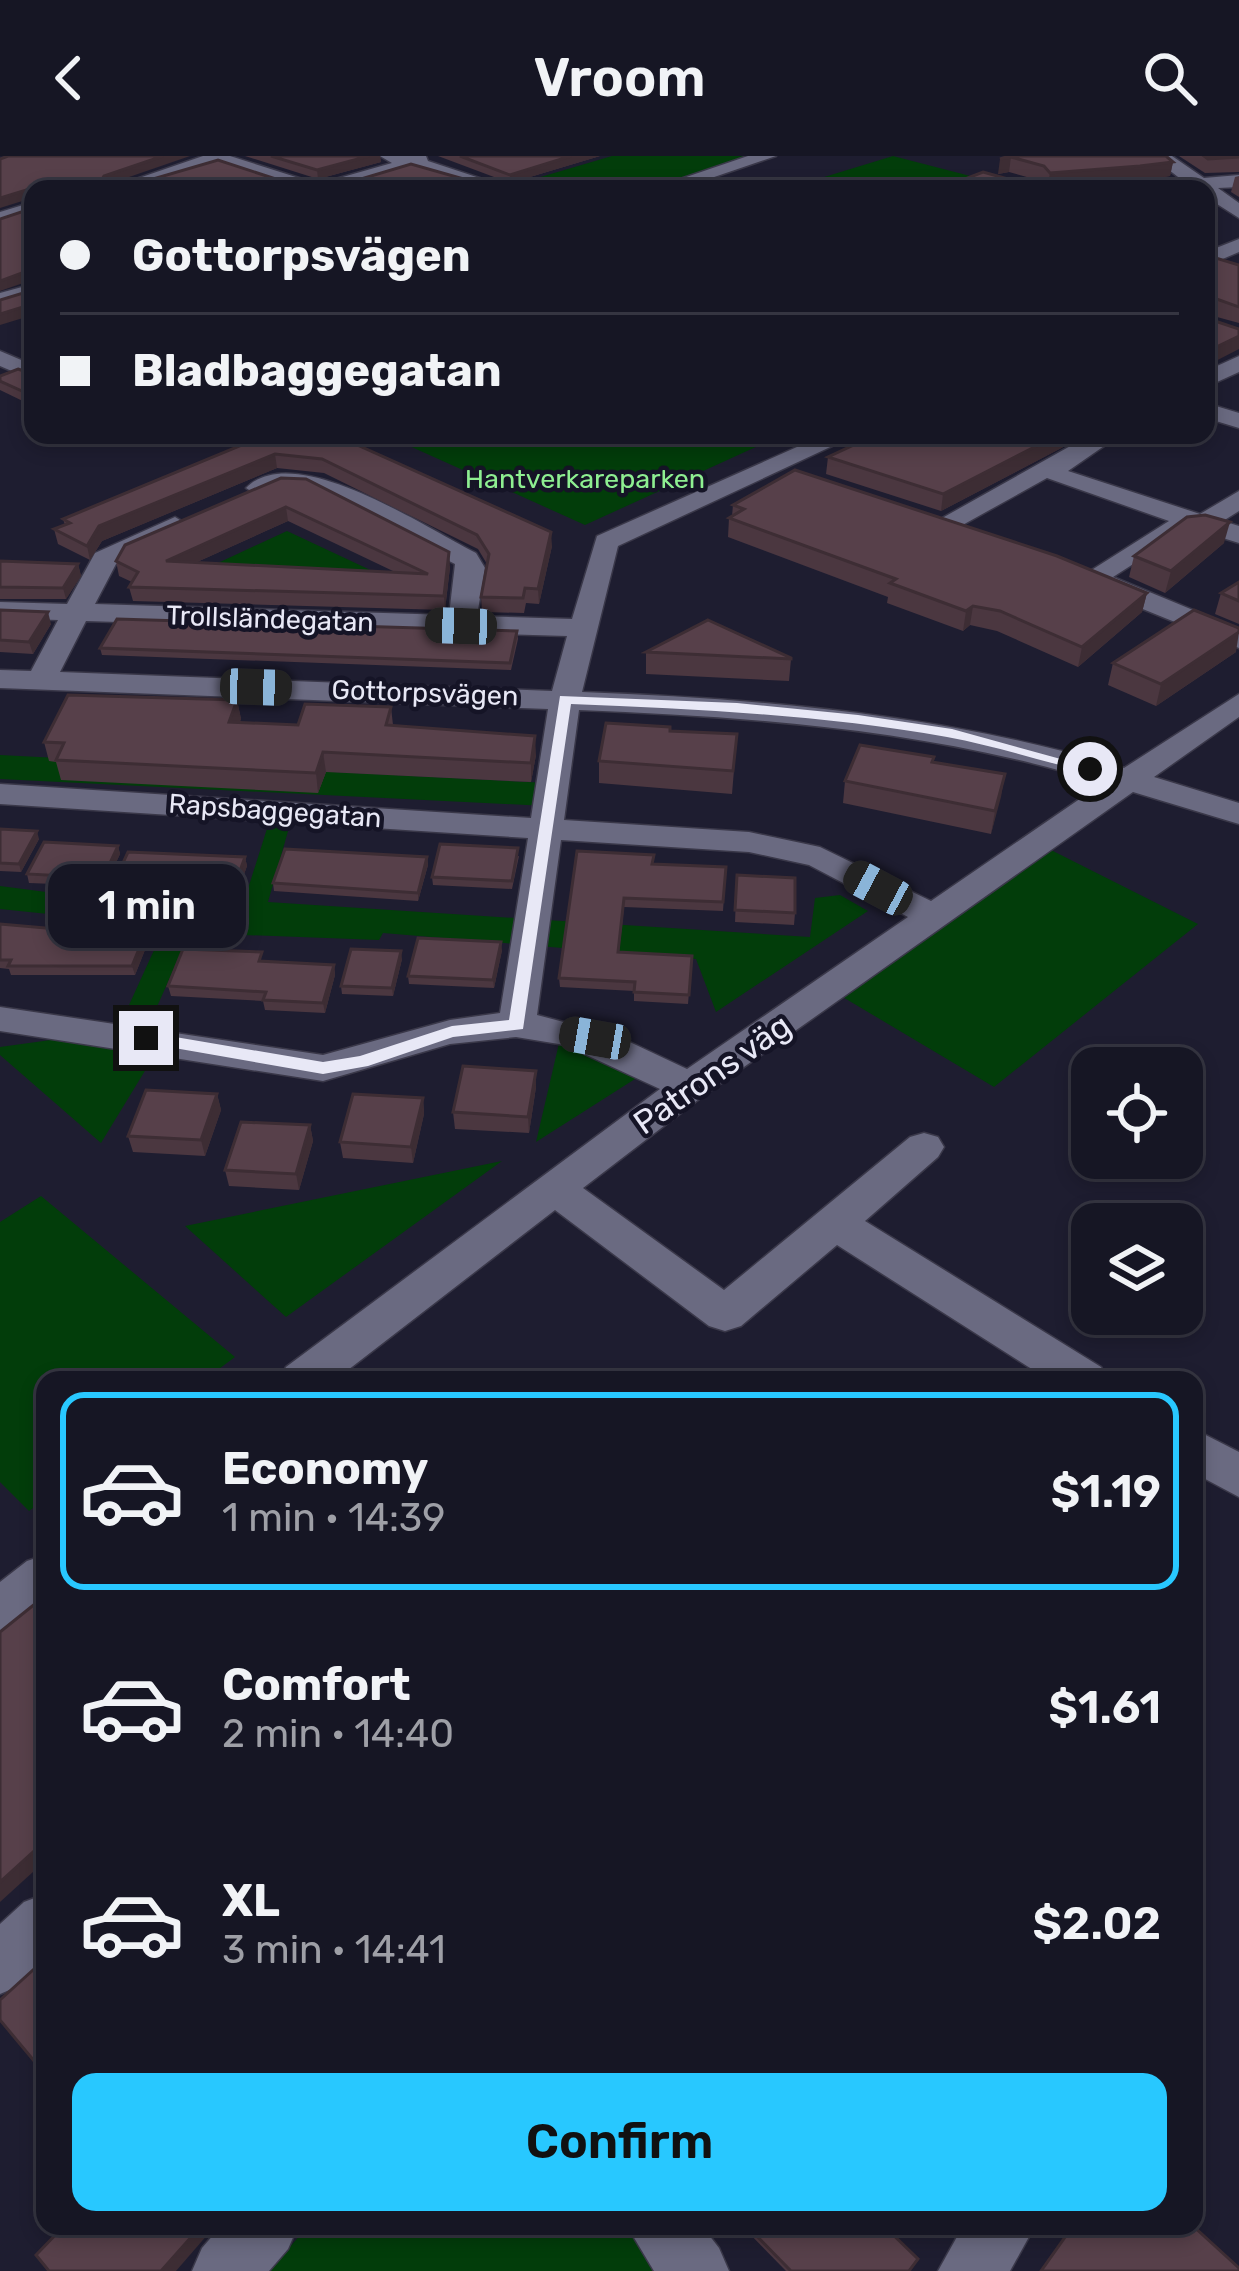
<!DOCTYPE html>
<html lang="en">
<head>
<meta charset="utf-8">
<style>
  :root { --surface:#161624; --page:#1f1f2c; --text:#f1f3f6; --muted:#9e9fa6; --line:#353541; --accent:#28c8ff }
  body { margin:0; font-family:Rubik,sans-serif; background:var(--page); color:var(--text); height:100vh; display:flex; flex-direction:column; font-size:45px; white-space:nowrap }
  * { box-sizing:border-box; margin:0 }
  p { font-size:39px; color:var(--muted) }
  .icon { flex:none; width:66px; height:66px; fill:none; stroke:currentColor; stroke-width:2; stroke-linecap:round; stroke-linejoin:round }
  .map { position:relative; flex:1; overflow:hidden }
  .details { position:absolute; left:36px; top:1215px; width:1167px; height:864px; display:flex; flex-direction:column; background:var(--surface); border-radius:24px; box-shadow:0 6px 18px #0003,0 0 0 3px var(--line) }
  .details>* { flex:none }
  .hud { position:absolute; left:24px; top:24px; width:1191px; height:264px; border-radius:24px; box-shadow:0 6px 18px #0003,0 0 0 3px var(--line); display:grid; align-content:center; height:264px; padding:0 36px; background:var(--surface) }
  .buttons { position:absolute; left:1071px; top:891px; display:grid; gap:24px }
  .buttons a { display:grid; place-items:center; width:132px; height:132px; border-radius:24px; background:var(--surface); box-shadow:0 6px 18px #0003,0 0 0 3px var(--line); font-size:60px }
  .end { position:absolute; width:54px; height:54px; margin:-27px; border:15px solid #e8e8f6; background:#111; box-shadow:0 0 0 6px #111 }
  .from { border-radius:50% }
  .bubble { position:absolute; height:84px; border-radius:24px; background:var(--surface); box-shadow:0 6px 18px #0003,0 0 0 3px var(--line); font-size:39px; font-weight:600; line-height:84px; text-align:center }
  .car { position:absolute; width:36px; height:72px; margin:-36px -18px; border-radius:15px; box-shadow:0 0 9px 3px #0007; background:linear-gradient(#222 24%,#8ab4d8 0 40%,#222 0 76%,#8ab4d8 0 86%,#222 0) }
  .hud b { display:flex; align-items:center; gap:42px; height:114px; font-size:45px }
  .hud b+b { border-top:3px solid var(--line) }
  .hud i { width:30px; height:30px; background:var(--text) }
  ul { padding:21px 0 0; list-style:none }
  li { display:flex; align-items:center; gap:36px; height:198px; margin:0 24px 18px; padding:0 12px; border:6px solid transparent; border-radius:24px }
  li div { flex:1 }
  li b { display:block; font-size:45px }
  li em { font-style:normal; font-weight:600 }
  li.active { border-color:var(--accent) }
  li>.icon { width:108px; height:108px; stroke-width:1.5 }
  .action { display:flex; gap:24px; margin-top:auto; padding:24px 36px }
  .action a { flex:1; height:138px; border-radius:24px; background:var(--accent); color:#111; font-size:48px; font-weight:600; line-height:138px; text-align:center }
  header { display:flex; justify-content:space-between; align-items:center; height:156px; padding:0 36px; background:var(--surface); font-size:54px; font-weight:600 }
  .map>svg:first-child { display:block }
  .green { fill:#023d0a }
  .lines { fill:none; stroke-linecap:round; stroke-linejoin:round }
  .minor-casing { stroke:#3a3849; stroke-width:3 }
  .minor { fill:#6a6a81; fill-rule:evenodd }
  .wall { fill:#4b3740; fill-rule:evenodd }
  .shaded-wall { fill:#3d2d34 }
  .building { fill:#57404a; stroke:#3d2d34; stroke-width:3; fill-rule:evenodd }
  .route { fill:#e8e8f6 }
  .labels { text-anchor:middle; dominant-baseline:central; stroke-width:9; stroke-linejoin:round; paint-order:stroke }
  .far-park-label { font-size:27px; fill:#8eef91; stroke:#151426 }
  .far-street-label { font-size:27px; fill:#e8e8f6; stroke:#151426 }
  .street-label { font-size:33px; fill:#e8e8f6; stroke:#151426 }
</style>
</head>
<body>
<header><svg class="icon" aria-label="back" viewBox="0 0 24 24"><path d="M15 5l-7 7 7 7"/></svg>Vroom<svg class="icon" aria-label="search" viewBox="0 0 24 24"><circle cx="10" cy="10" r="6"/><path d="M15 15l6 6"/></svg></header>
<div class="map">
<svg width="1239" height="2115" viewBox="0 0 1239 2115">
  <rect width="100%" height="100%" fill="#1e1d30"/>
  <g class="green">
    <path d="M612 0H753L648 33 510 30Z"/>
    <path d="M893 0 978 22 949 33H785Z"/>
    <path d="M385 279H782L585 369Z"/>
    <path d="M287 375 381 419 205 413Z"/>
    <path d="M0 599 547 627 546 650 0 623Z"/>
    <path d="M271 660 292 661 268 746 810 781 815 742 840 739 868 755 716 856 696 803 383 777 379 784 190 777 146 875 119 871 165 770 0 753V730L239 761Z"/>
    <path d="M1049 693 1198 768 994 931 841 840Z"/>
    <path d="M58 883 154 900 101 987 0 899V891Z"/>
    <path d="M560 883 646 916 536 986Z"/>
    <path d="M502 1005 286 1161 185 1070Z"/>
    <path d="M41 1040 235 1201 204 1224H45V1343L29 1355 0 1326V1066Z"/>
    <path d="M308 2070H700L665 2115H269Z"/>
  </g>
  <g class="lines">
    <g class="minor-casing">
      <g id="minor">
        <path d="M203 0H230L318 28 392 7 380 0H426L428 5 513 33H484L412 12 342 33H294L219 8 136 33H107Z"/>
        <path d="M748 0H776L679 33H651Z"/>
        <path d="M1151 0H1172L1204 22 1239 19V31L1218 32 1239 47V62L1206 41V33H1133L1142 27 1182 24Z"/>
        <path d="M33 46V58L0 68V56Z"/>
        <path d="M1239 83V96L1206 110V96Z"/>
        <path d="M33 128V141L0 150V137Z"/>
        <path d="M0 195 33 209V224L0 210Z"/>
        <path d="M1239 200V216L1206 231V215Z"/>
        <path d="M1206 247 1239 257V272L1206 262Z"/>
        <path d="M824 279H856L618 390 582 536C766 543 947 559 1124 612L1239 538V561L1154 621 1239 647V668L1133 636 703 940 583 1032 724 1134 910 981 924 977 938 981 944 991 938 1001 865 1065 1101 1211 1108 1224H1049L837 1089 741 1170 725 1175 709 1170 555 1054 335 1224H279L286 1211 660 933 565 889 516 881 450 888 323 925 0 875V851L323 899 450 864 500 857 528 682 0 648V628L531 662 548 553 0 532V514L31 515 58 464 0 462V446L67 448 95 397 175 361 188 369 184 375 116 408 95 448 449 459 455 408 309 333 282 332 259 340 246 332C294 283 426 372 476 397L485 412 477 460 572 463 597 380ZM86 465 567 480 552 535 60 516ZM579 554C756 561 933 574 1103 627L931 745 820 691 749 676 564 664ZM561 684 749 696 809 709 908 761 687 913 617 880 537 859Z"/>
        <path d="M1090 279H1120L1068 315 1200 358 1239 335V355L1223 365 1239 370V387L1200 375 1180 378 1113 421 1239 473V492L1086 430 1079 422 1169 365 1047 322 950 376H932L928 370Z"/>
        <path d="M1194 1273 1239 1296V1341L1194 1317Z"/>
        <path d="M45 1399V1451L18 1472 0 1479V1426L27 1405Z"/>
        <path d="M45 1738V1807L21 1829 0 1838V1768L24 1746Z"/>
        <path d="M221 2070H298L288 2093 269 2115H192L202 2092Z"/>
        <path d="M627 2070H702L719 2092 729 2115H654Z"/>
        <path d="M963 2070H1035L1010 2115H938Z"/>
      </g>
    </g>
    <use href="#minor" class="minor"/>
  </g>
  <g class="wall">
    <path d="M245 0H380L381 6 318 23Z"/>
    <path d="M438 0H600L510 27Z"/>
    <path d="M1009 0 1173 6 1170 20 1137 25 1047 32 1041 25 1009 16 998 18Z"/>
    <path d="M1179 0H1239V16L1205 17Z"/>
    <path d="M1239 20V41L1231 36 1235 21Z"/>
    <path d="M1206 100 1239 109V167L1206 158Z"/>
    <path d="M33 214V250L0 234V220L32 218Z"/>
    <path d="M266 279 552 390 539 448 526 447 524 457 482 456 481 441 487 408 478 393 324 317 277 312 102 385 90 404 58 388 54 373 65 369 63 363Z"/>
    <path d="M1086 279 941 355 826 318 828 301 851 290 852 281Z"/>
    <path d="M281 322 450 411 445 454 133 445 129 431 132 426 119 420 116 405ZM288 365 395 416 197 406Z"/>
    <path d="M733 349 1147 437 1142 456 1078 511 997 475 970 469 963 475 887 447 888 441 728 381 729 362 732 360Z"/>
    <path d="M1224 387 1165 437 1129 421 1134 400Z"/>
    <path d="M0 405 78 408 81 420 66 443H0Z"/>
    <path d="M1239 426V468L1215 458 1221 437Z"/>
    <path d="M0 454 51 468 33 498 0 496Z"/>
    <path d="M517 475 518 483 511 514 102 499 100 492Z"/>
    <path d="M646 496 791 503 789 525 646 518Z"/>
    <path d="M1236 496 1156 550 1108 529 1113 507Z"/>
    <path d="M237 544 241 563 239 567 298 569 391 551 393 569 536 599 531 626 326 616 318 637 61 624 56 606 49 605 44 586Z"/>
    <path d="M670 575 737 578 732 638 599 627V605Z"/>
    <path d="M933 606 1005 618 991 678 843 647 845 625Z"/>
    <path d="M0 673 39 683 21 716 0 715Z"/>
    <path d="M118 690 120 698 105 730 29 727 27 718Z"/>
    <path d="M128 696 245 701 247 710 235 743 166 741 135 819H11L9 813 0 812V768L91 776Z"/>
    <path d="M519 700 512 733 433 729 432 721Z"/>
    <path d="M427 701 428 709 418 745 274 735 273 727Z"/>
    <path d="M653 708 726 711 723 755 624 751 619 796 692 800 688 848 634 845V835L560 831 559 822Z"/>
    <path d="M737 719 795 757 794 769 735 766Z"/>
    <path d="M502 794 494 832 409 828 408 820Z"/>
    <path d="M402 803 393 840 342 838 341 830Z"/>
    <path d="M264 806 334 809 335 819 325 857 265 854 263 845 171 840 168 830Z"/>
    <path d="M536 915V931L529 977 455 973 453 956Z"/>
    <path d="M217 938 221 954 205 1000 133 996 128 980Z"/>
    <path d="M423 942 424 958 413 1007 343 1002 340 986Z"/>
    <path d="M310 969 313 985 299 1034 229 1030 225 1014Z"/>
    <path d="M742 2070H884L909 2115H786Z"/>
  </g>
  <g class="shaded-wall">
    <path d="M163 0H190L106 29 101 25 104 20Z"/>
    <path d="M369 0H380L381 6 318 23 317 14Z"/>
    <path d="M571 0H600L510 27V19Z"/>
    <path d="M1011 1 1009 16 998 18 1000 3Z"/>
    <path d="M1173 6 1170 20 1137 25 1047 32 1050 17Z"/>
    <path d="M30 33 32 42 0 52V42Z"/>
    <path d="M30 114 32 124 0 135V125Z"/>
    <path d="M33 148V159L0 169V158Z"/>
    <path d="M1239 180V193L1206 210 1208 195Z"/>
    <path d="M1058 279H1086L941 355 943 338Z"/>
    <path d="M275 298 277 312 102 385 90 404 87 390 99 370Z"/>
    <path d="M286 351 288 365 168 419 166 405Z"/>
    <path d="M1230 366 1224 387 1165 437 1171 415Z"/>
    <path d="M551 376 552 390 539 448 538 433Z"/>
    <path d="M449 396 450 411 445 454 444 440Z"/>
    <path d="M78 408 81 420 66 443 63 432Z"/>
    <path d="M1147 437 1142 456 1078 511 1082 491Z"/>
    <path d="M973 450 970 469 963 475 966 455Z"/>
    <path d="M48 456 51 468 33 498 29 486Z"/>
    <path d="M1239 476 1236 496 1156 550 1161 528Z"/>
    <path d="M237 544 241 563 232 585 229 566Z"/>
    <path d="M535 580 536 599 531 626V607Z"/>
    <path d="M323 596 326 616 318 637 316 617Z"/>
    <path d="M1005 618 1001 641 991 678 995 655Z"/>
    <path d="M37 675 39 683 21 716 19 708Z"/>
    <path d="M118 690 120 698 105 730 103 722Z"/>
    <path d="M245 701 247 710 235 743 233 734Z"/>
    <path d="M427 701 428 709 418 745V737Z"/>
    <path d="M164 732 166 741 135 819 132 810Z"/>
    <path d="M501 786 502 794 494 832 493 824Z"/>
    <path d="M401 795 402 803 393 840 392 832Z"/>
    <path d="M334 809 335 819 325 857 323 847Z"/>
    <path d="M536 915V931L529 977 528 961Z"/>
    <path d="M217 938 221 954 205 1000 201 984Z"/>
    <path d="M423 942 424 958 413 1007 411 991Z"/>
    <path d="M310 969 313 985 299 1034 296 1018Z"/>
    <path d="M45 1685V1705L0 1746V1726Z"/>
    <path d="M201 2070H215L176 2115H161Z"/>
  </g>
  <g class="building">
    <path d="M8 0H163L104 20 101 25 105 29 136 28 218 4 291 28 341 29 411 8 499 33H33V35L30 33 0 42V3Z"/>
    <path d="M271 0H369L317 14Z"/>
    <path d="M460 0H571L510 19Z"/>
    <path d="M1009 0H1166L1173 6 1140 10 1050 17 1044 10 1011 1 1000 3Z"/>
    <path d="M1204 0H1239V1L1208 3Z"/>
    <path d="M983 16 1044 33H939Z"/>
    <path d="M33 52V117L30 114 0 125V63Z"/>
    <path d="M1206 99 1239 109V151L1211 141 1206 145Z"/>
    <path d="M33 134V148L0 158V144Z"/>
    <path d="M1206 162 1239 173V180L1208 195 1206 201Z"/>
    <path d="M18 213 32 218 33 214V240L0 225V220Z"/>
    <path d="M266 279H335L551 376 538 433 525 432 523 442 481 441 489 398 477 379 322 303 275 298 99 370 87 390 54 373 70 367 63 363Z"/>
    <path d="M855 279H1058L943 338 828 301 862 285 852 281Z"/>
    <path d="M795 314 1057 400 1147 437 1082 491 1000 455 973 450 966 455 890 427 896 423 729 362 744 353 733 349Z"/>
    <path d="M281 322 306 323 449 396 444 440 129 431 138 416 116 405 125 389ZM286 351 428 418 166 405Z"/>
    <path d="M1205 359 1230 366 1171 415 1134 400 1187 361Z"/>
    <path d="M0 405 78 408 63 432 0 431Z"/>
    <path d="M1239 426V445L1221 437Z"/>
    <path d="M0 454 48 456 29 486 0 484Z"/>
    <path d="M1194 454 1239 472V476L1161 528 1113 507Z"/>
    <path d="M117 463 517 475 510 507 100 492Z"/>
    <path d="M708 464 791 502V503L646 496Z"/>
    <path d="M68 539 237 544 229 566 298 569 305 548 391 551 386 569 535 580 531 607 323 596 316 617 56 604 64 587 44 586Z"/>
    <path d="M606 567 670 571V575L737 578 733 615 599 605Z"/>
    <path d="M860 589 934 601 932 606 1005 618 995 655 845 625Z"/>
    <path d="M0 673 37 675 19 708 0 707Z"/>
    <path d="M44 686 118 690 103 722 27 718Z"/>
    <path d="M440 688 518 692 512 725 432 721Z"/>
    <path d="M285 693 427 701 418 737 273 727Z"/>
    <path d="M577 695 654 699 652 708 726 711 723 746 624 742 618 796 692 800 689 839 634 836 635 826 559 822Z"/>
    <path d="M128 696 245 701 233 734 164 732 132 810H8L11 804H0V768L91 776Z"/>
    <path d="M737 719 795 722V757L735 754Z"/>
    <path d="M418 782 501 786 493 824 408 820Z"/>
    <path d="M183 793 262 796 259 805 334 809 323 847 263 844 266 836 168 830Z"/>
    <path d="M351 793 401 795 392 832 341 830Z"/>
    <path d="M463 910 536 915 528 961 453 956Z"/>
    <path d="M146 934 217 938 201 984 128 980Z"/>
    <path d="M353 938 423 942 411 991 340 986Z"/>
    <path d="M241 966 310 969 296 1018 225 1014Z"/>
    <path d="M41 1443 45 1447V1685L0 1726V1476Z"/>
    <path d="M44 1804 45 1805V1918L0 1864V1844Z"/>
    <path d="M64 2070H201L161 2115H49L36 2099Z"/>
    <path d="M747 2070H884L918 2103 909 2115H791Z"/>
    <path d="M1073 2070H1193L1239 2112V2115H1041Z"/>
  </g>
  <path class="route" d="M560 540 737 547 858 559 952 573 1097 613 1090 617C1042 605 995 590 947 581 822 559 697 553 571 548L523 873 453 881 368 910 323 918 140 886 138 882 146 876 323 906 360 900 452 870 509 864Z"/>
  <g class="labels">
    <g class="far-park-label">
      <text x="585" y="323">Hantverkareparken</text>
    </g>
    <g class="far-street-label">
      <text transform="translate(270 463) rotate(2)">Trollsländegatan</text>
      <text transform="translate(425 537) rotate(2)">Gottorpsvägen</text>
      <text transform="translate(275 655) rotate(4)">Rapsbaggegatan</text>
    </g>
    <g class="street-label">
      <text transform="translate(712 918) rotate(-35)">Patrons väg</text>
    </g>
  </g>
</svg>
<div class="buttons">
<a><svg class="icon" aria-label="locate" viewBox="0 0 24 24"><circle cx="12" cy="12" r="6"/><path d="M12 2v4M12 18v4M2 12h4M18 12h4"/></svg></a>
<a><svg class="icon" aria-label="layers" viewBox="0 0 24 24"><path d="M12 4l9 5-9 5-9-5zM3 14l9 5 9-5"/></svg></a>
</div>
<i class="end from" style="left:1090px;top:613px"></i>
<i class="end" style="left:146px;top:882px"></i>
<div class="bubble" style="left:48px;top:708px;width:198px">1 min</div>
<i class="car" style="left:461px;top:470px;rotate:272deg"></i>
<i class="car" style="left:256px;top:531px;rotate:92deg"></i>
<i class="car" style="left:878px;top:732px;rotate:298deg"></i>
<i class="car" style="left:595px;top:882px;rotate:280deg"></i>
<div class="hud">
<b><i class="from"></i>Gottorpsvägen</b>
<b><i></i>Bladbaggegatan</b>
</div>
<section class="details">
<ul>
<li class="active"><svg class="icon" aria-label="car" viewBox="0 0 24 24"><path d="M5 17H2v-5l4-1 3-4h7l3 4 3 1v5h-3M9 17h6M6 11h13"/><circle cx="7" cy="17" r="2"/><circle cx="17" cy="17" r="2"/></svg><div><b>Economy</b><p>1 min · 14:39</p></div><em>$1.19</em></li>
<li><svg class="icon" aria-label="car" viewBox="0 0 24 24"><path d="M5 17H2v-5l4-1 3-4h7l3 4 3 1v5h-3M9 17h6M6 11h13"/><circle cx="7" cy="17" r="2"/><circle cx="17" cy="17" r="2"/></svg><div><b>Comfort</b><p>2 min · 14:40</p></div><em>$1.61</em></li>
<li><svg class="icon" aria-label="car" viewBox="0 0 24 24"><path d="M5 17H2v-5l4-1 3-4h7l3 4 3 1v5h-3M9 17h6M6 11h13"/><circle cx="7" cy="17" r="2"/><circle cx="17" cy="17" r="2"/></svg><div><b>XL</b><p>3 min · 14:41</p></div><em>$2.02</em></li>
</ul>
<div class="action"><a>Confirm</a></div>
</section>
</div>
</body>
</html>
